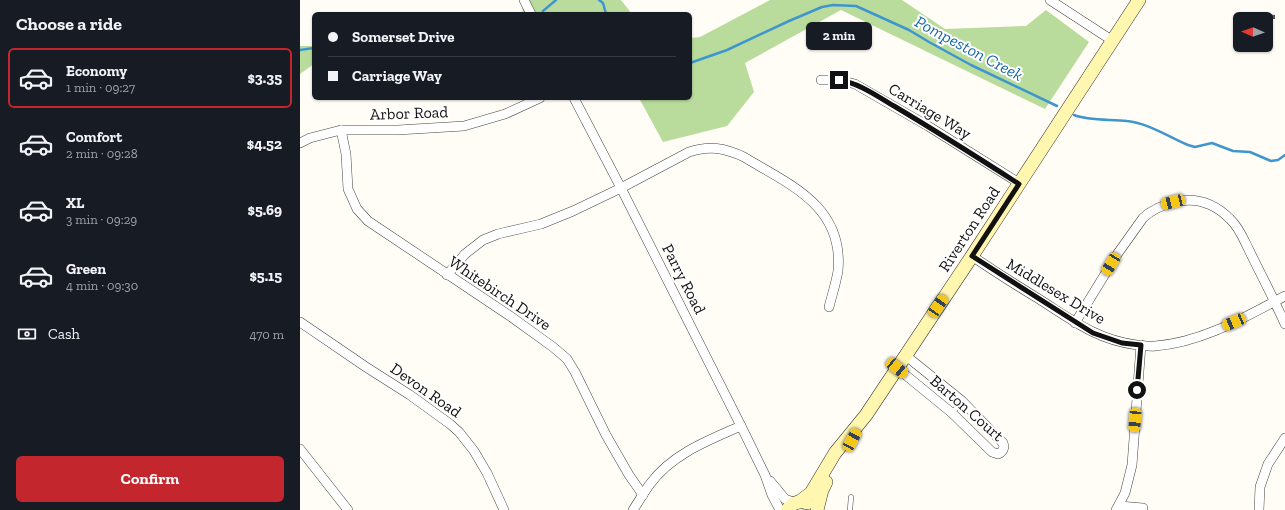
<!DOCTYPE html>
<html lang="en">
<head>
<meta charset="utf-8">
<style>
  :root { --surface:#171b24; --page:#20242c; --text:#f1f3f6; --muted:#9ea1a6; --line:#363941; --accent:#c4262e }
  body { margin:0; font-family:"Zilla Slab",serif; background:var(--page); color:var(--text); height:100vh; display:flex; flex-direction:column; font-size:15px; white-space:nowrap }
  * { box-sizing:border-box; margin:0 }
  p { font-size:13px; color:var(--muted) }
  .icon { flex:none; width:22px; height:22px; fill:none; stroke:currentColor; stroke-width:2; stroke-linecap:round; stroke-linejoin:round }
  .map { position:relative; flex:1; overflow:hidden }
  .side { display:flex; flex-direction:column; background:var(--surface); width:300px }
  .side>* { flex:none }
  .banner { position:absolute; left:12px; top:12px; width:380px; height:88px; border-radius:6px; box-shadow:0 1px 3px #0004; display:grid; align-content:center; height:88px; padding:0 16px; background:var(--surface) }
  .needle { width:26px; rotate:272deg }
  .controls { position:absolute; left:933px; top:12px; display:grid; gap:8px }
  .controls a { display:grid; place-items:center; width:40px; height:40px; border-radius:6px; background:var(--surface); box-shadow:0 1px 3px #0004; font-size:20px }
  .end { position:absolute; width:18px; height:18px; margin:-9px; border:5px solid #111; background:#fff; box-shadow:0 0 0 2px #fff }
  .from { border-radius:50% }
  .bubble { position:absolute; height:28px; border-radius:6px; background:var(--surface); box-shadow:0 1px 3px #0004; font-size:13px; font-weight:700; line-height:28px; text-align:center }
  .car { position:absolute; width:12px; height:24px; margin:-12px -6px; border-radius:5px; box-shadow:0 0 3px 1px #0007; background:linear-gradient(#f5c518 24%,#345 0 40%,#f5c518 0 76%,#345 0 86%,#f5c518 0) }
  .banner b { display:flex; align-items:center; gap:14px; height:38px; font-size:15px }
  .banner b+b { border-top:1px solid var(--line) }
  .banner i { width:10px; height:10px; background:var(--text) }
  ul { padding:0; list-style:none }
  li { display:flex; align-items:center; gap:12px; height:60px; margin:0 8px 6px; padding:0 8px; border:2px solid transparent; border-radius:6px }
  li div { flex:1 }
  li b { display:block; font-size:15px }
  li em { font-style:normal; font-weight:700 }
  li.active { border-color:var(--accent) }
  li>.icon { width:36px; height:36px; stroke-width:1.5 }
  h2 { padding:0 16px; font-size:18px; line-height:48px }
  .pay { display:flex; align-items:center; gap:10px; height:44px; padding:0 16px; font-size:15px }
  .pay p { margin-inline-start:auto }
  .primary-button { display:flex; gap:8px; margin-top:auto; padding:8px 16px }
  .primary-button a { flex:1; height:46px; border-radius:6px; background:var(--accent); color:#fff; font-size:16px; font-weight:700; line-height:46px; text-align:center }
  main { display:flex; flex:1; min-height:0 }
  .map>svg:first-child { display:block }
  .forest { fill:#b9dc9c }
  .lines { fill:none; stroke-linecap:round; stroke-linejoin:round }
  .stream { stroke:#3f96cf; stroke-width:2.5 }
  .building { fill:#5a524d }
  .service-casing { stroke:#444; stroke-width:5.5 }
  .minor-casing { stroke:#444; stroke-width:10 }
  .secondary-casing { stroke:#333; stroke-width:14 }
  .service { stroke:#fff; stroke-width:4.5 }
  .minor { stroke:#fff; stroke-width:9 }
  .secondary { stroke:#fff6b0; stroke-width:13 }
  .route { stroke:#111; stroke-width:5 }
  .labels { text-anchor:middle; dominant-baseline:central; stroke-width:4; stroke-linejoin:round; paint-order:stroke }
  .street-label { font-size:16px; fill:#111; stroke:#fff }
  .water-label { font-size:17px; font-style:italic; fill:#1768a6; stroke:#fff }
</style>
</head>
<body>
<main>
<section class="side">
<h2>Choose a ride</h2>
<ul>
<li class="active"><svg class="icon" aria-label="car" viewBox="0 0 24 24"><path d="M5 17H2v-5l4-1 3-4h7l3 4 3 1v5h-3M9 17h6M6 11h13"/><circle cx="7" cy="17" r="2"/><circle cx="17" cy="17" r="2"/></svg><div><b>Economy</b><p>1 min · 09:27</p></div><em>$3.35</em></li>
<li><svg class="icon" aria-label="car" viewBox="0 0 24 24"><path d="M5 17H2v-5l4-1 3-4h7l3 4 3 1v5h-3M9 17h6M6 11h13"/><circle cx="7" cy="17" r="2"/><circle cx="17" cy="17" r="2"/></svg><div><b>Comfort</b><p>2 min · 09:28</p></div><em>$4.52</em></li>
<li><svg class="icon" aria-label="car" viewBox="0 0 24 24"><path d="M5 17H2v-5l4-1 3-4h7l3 4 3 1v5h-3M9 17h6M6 11h13"/><circle cx="7" cy="17" r="2"/><circle cx="17" cy="17" r="2"/></svg><div><b>XL</b><p>3 min · 09:29</p></div><em>$5.69</em></li>
<li><svg class="icon" aria-label="car" viewBox="0 0 24 24"><path d="M5 17H2v-5l4-1 3-4h7l3 4 3 1v5h-3M9 17h6M6 11h13"/><circle cx="7" cy="17" r="2"/><circle cx="17" cy="17" r="2"/></svg><div><b>Green</b><p>4 min · 09:30</p></div><em>$5.15</em></li>
</ul>
<div class="pay"><svg class="icon" aria-label="cash" viewBox="0 0 24 24"><path d="M3 7h18v10H3z"/><circle cx="12" cy="12" r="2"/></svg>Cash<p>470 m</p></div>
<div class="primary-button"><a>Confirm</a></div>
</section>
<div class="map">
<svg width="985" height="510" viewBox="0 0 985 510">
  <rect width="100%" height="100%" fill="#fffdf5"/>
  <g class="forest">
    <path d="M221 0H321L332 14H222L223 13Z"/>
    <path d="M470 0H602L645 29 726 26 746 10 789 42 745 109 541 10 445 63 454 92 427 126 363 142 339 98H390V38L400 37Z"/>
    <path d="M0 46H14V64L0 74Z"/>
  </g>
  <g class="lines">
    <g class="stream">
      <path d="M299 0 303 3 306 14"/>
      <path d="M243 11 256 0"/>
      <path d="M0 50 14 48"/>
      <path d="M390 63 427 50 489 21 522 7 533 5 556 6 609 30 629 42 671 65 757 106"/>
      <path d="M774 115C789 121 811 119 827 121 848 123 869 137 888 145L895 147 912 143 933 151 950 152 971 161 978 160 985 155"/>
    </g>
  </g>
  <path class="building" d="M958 13 975 15V19H972L970 35H966V19H956Z"/>
  <g class="lines">
    <g class="service-casing">
      <g id="service">
        <path d="M652 413 662 401"/>
        <path d="M550 510 551 497"/>
      </g>
    </g>
    <g class="minor-casing">
      <g id="minor">
        <path d="M224 0 231 14"/>
        <path d="M750 0 813 41"/>
        <path d="M521 80H539L555 84 628 126 719 183"/>
        <path d="M274 98 321 188 441 426 465 475 472 495 480 510"/>
        <path d="M41 130 46 154 48 189 57 209 68 221 210 316 253 347 267 359 275 372 306 435 329 475 343 495"/>
        <path d="M0 143 10 138 41 130H98L164 126 205 114 240 98"/>
        <path d="M672 256C694 271 716 285 739 299 772 320 797 340 837 345 843 345 849 347 855 346 901 343 945 317 985 296"/>
        <path d="M147 275 165 254 183 240 198 234 241 224 273 211 321 188 389 152C409 145 425 148 444 157 490 185 544 206 538 271 536 283 532 295 529 307"/>
        <path d="M0 322 66 367 110 395 150 424 159 432 174 451 187 473 204 510"/>
        <path d="M775 323 818 253 843 218C852 209 863 205 875 202 896 197 915 204 930 219 939 227 944 240 949 250 961 275 974 299 985 324"/>
        <path d="M597 368 652 413 692 452 698 454C703 452 705 448 703 443L662 401 605 355"/>
        <path d="M0 449 48 510"/>
        <path d="M470 481 485 499 495 503"/>
        <path d="M819 506 843 508"/>
        <path d="M333 510C339 501 344 492 350 484 372 454 409 440 441 426"/>
        <path d="M816 510 825 493 832 465 841 345"/>
        <path d="M959 510 960 487 968 464 985 438"/>
      </g>
    </g>
    <g class="secondary-casing">
      <g id="secondary">
        <path d="M499 502 511 493 535 453 566 415 672 256 839 0"/>
        <path d="M487 510C492 503 499 500 507 503"/>
        <path d="M517 510 522 490 526 482"/>
      </g>
    </g>
    <use href="#service" class="service"/>
    <use href="#minor" class="minor"/>
    <use href="#secondary" class="secondary"/>
  </g>
  <g class="lines">
    <path class="route" d="M539 80C559 83 577 96 594 106 636 131 677 157 719 184L672 256 793 333 822 343 841 345 837 390"/>
  </g>
  <g class="labels">
    <g class="street-label">
      <text transform="translate(630 111) rotate(31)">Carriage Way</text>
      <text transform="translate(109 113) rotate(-2)">Arbor Road</text>
      <text transform="translate(669 229) rotate(-57)">Riverton Road</text>
      <text transform="translate(384 279) rotate(63)">Parry Road</text>
      <text transform="translate(756 291) rotate(31)">Middlesex Drive</text>
      <text transform="translate(200 293) rotate(34)">Whitebirch Drive</text>
      <text transform="translate(126 390) rotate(35)">Devon Road</text>
      <text transform="translate(667 408) rotate(41)">Barton Court</text>
    </g>
    <g class="water-label">
      <text transform="translate(669 48) rotate(28)">Pompeston Creek</text>
    </g>
  </g>
</svg>
<div class="controls">
<a><svg class="needle" viewBox="-14 -14 28 28"><path d="M0-13l5 13h-10z" fill="#e53935"/><path d="M0 13l5-13h-10z" fill="#9ea1a6"/></svg></a>
</div>
<i class="end from" style="left:837px;top:390px"></i>
<i class="end" style="left:539px;top:80px"></i>
<div class="bubble" style="left:506px;top:22px;width:66px">2 min</div>
<i class="car" style="left:873px;top:202px;rotate:256deg"></i>
<i class="car" style="left:811px;top:264px;rotate:211deg"></i>
<i class="car" style="left:638px;top:306px;rotate:34deg"></i>
<i class="car" style="left:934px;top:322px;rotate:247deg"></i>
<i class="car" style="left:597px;top:368px;rotate:129deg"></i>
<i class="car" style="left:835px;top:420px;rotate:185deg"></i>
<i class="car" style="left:552px;top:440px;rotate:29deg"></i>
<div class="banner">
<b><i class="from"></i>Somerset Drive</b>
<b><i></i>Carriage Way</b>
</div>
</div>
</main>
</body>
</html>
